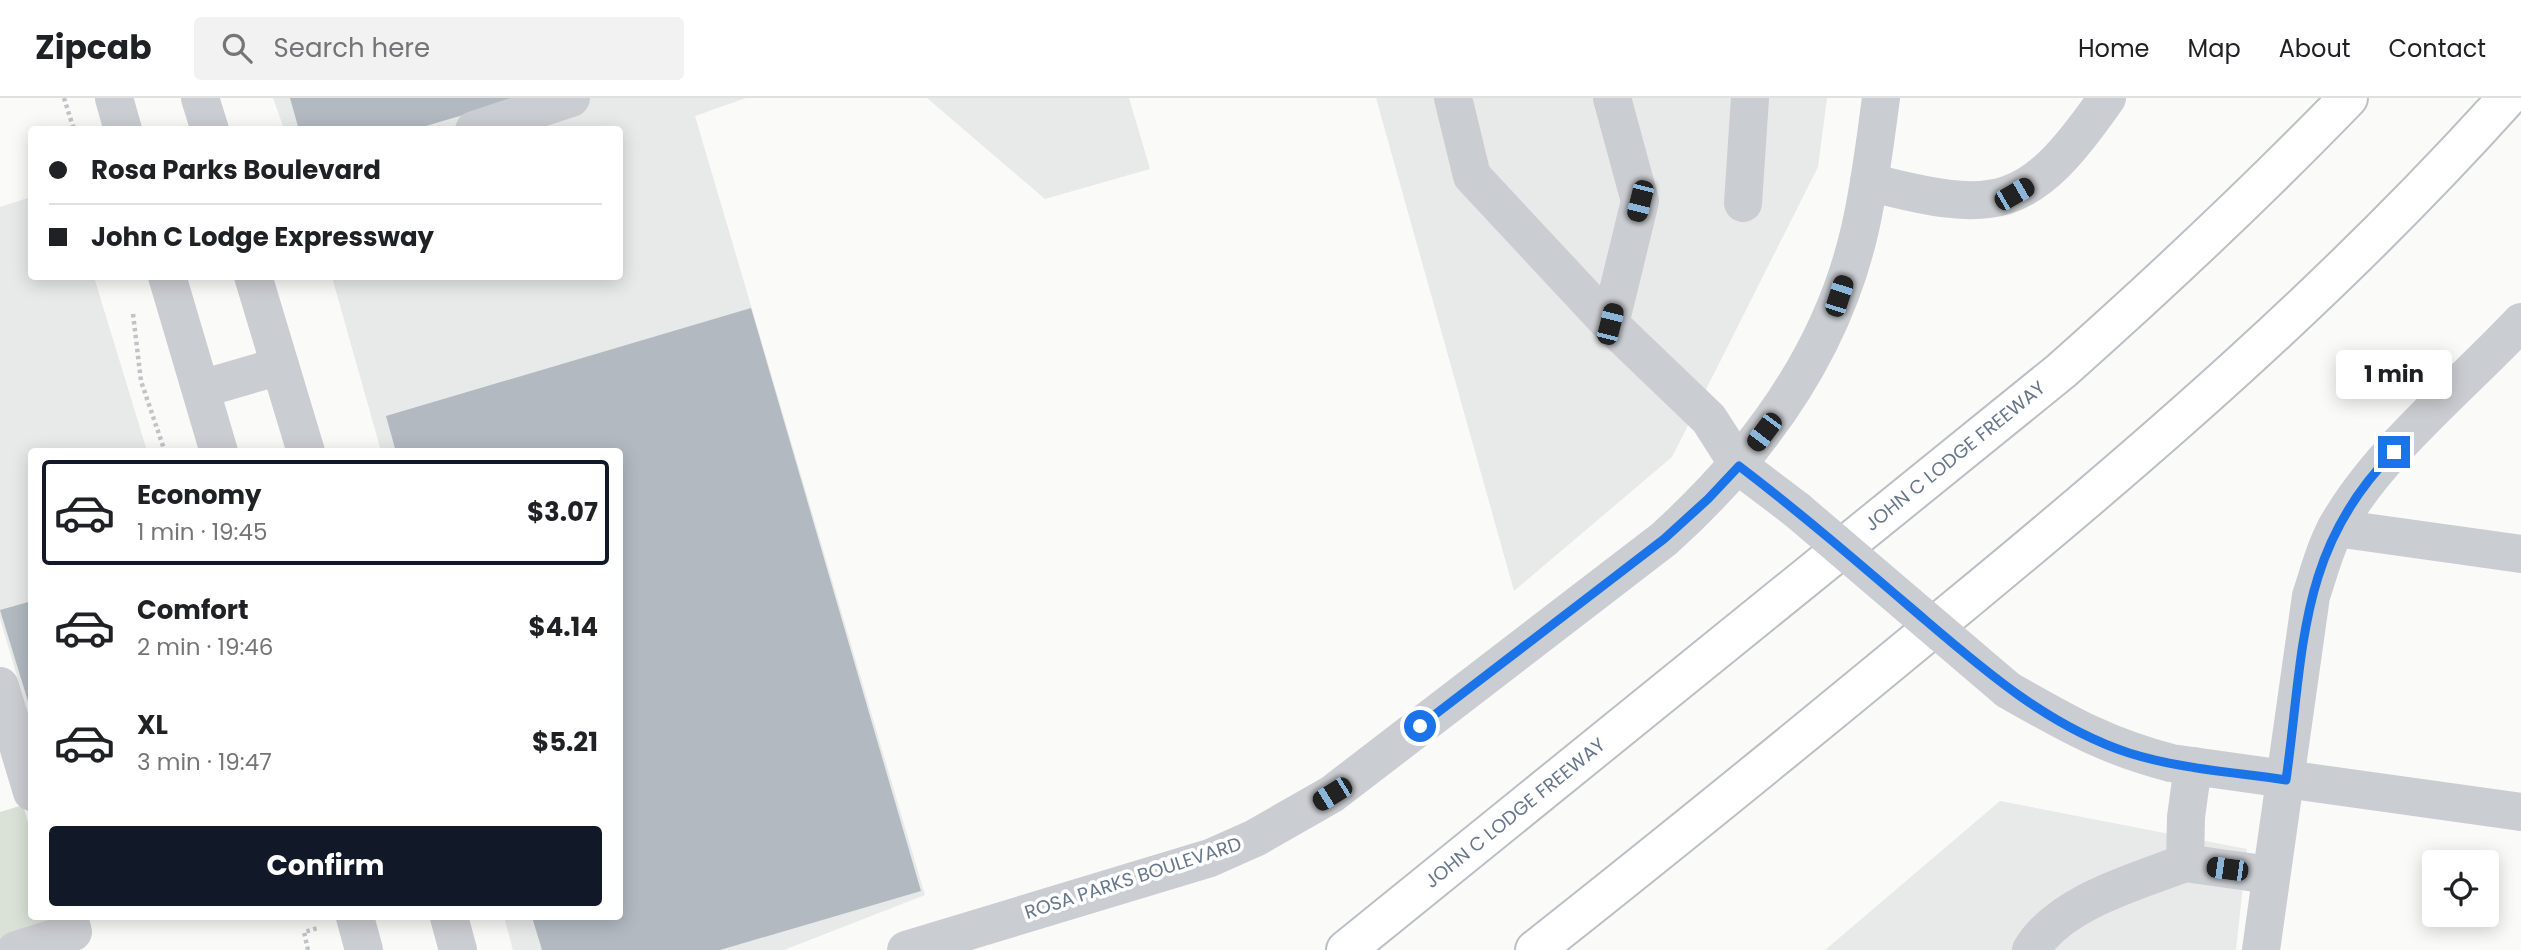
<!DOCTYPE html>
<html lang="en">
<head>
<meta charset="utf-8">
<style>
  :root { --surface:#fff; --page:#f2f2f2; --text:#202124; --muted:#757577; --line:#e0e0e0; --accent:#111827 }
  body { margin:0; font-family:Poppins,sans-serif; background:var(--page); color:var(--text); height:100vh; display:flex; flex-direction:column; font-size:26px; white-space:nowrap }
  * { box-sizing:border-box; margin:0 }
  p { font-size:23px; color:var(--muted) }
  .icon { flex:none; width:38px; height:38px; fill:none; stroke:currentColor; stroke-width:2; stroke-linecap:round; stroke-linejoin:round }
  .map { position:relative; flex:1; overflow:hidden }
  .sheet { position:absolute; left:28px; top:350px; width:595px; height:472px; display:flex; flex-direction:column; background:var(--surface); border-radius:7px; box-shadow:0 4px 18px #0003 }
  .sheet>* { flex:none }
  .banner { position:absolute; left:28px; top:28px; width:595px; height:154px; border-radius:7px; box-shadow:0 4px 18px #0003; display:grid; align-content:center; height:154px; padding:0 21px; background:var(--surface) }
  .controls { position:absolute; left:2422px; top:752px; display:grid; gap:14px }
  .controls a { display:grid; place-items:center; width:77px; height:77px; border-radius:7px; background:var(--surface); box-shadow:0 4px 18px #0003; font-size:35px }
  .end { position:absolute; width:32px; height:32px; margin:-16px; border:9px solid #1a73e8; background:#fff; box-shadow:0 0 0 4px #fff }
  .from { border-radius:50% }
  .bubble { position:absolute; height:49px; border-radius:7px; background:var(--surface); box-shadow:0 4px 18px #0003; font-size:23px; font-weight:700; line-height:49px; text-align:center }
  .car { position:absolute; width:21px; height:42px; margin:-21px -10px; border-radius:9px; box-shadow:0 0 5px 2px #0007; background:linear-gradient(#222 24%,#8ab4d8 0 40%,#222 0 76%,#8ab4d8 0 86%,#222 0) }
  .banner b { display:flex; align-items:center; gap:24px; height:66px; font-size:26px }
  .banner b+b { border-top:2px solid var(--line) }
  .banner i { width:18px; height:18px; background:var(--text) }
  ul { padding:12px 0 0; list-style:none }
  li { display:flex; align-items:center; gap:21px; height:105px; margin:0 14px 10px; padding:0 7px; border:4px solid transparent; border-radius:7px }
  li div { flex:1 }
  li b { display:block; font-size:26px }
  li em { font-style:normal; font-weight:700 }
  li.selected { border-color:var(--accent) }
  li>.icon { width:63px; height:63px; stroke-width:1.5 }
  .action { display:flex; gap:14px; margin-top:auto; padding:14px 21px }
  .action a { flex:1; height:80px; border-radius:7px; background:var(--accent); color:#fff; font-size:28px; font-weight:700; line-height:80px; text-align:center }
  header { display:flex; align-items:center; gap:42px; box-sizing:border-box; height:98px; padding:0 35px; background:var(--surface); border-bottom:2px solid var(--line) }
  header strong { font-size:33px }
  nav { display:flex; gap:38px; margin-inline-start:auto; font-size:24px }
  .search { width:490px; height:63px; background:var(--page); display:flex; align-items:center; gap:18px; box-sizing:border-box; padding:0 24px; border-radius:7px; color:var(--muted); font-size:26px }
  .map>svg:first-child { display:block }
  .built { fill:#e8e9e9 }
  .green { fill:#dae2d8 }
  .building { fill:#b2b9c1 }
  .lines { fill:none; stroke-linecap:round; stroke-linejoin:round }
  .highway-casing { stroke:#bcbfc3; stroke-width:42 }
  .path { stroke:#c1c3c6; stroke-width:4.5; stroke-dasharray:3.5 3.5; stroke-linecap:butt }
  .minor { stroke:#cacdd1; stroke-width:38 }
  .highway { stroke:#fff; stroke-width:38 }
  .minor-bridge { stroke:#cacdd1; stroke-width:38 }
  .route { stroke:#1a73e8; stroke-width:9 }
  .labels { text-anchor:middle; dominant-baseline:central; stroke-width:7; stroke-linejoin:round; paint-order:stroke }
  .street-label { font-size:19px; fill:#66768b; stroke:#fff }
</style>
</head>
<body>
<header>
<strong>Zipcab</strong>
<div class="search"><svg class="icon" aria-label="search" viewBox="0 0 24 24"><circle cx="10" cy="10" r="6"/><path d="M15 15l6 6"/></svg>Search here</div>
<nav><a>Home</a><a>Map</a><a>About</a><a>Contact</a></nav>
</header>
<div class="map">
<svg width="2521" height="852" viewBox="0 0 2521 852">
  <rect width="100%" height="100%" fill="#fafaf8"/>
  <g class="built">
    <path d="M273 0H746L695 18 925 797 784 852H513L504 819H620V354L381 353 332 179 620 178V32L284 31Z"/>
    <path d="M927 0H1129L1150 71 1045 101Z"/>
    <path d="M1376 0H1827L1818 69 1672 359 1514 493Z"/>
    <path d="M31 99 32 178 94 179 147 353 32 354 29 618 0 521V109Z"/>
    <path d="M2000 703 2247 751 2236 852H1825Z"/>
  </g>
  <path class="green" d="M23 707 31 735 32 819H57L0 846V714Z"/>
  <g class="building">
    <path d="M290 0H518V1L412 32H299Z"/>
    <path d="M751 210 921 793 720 852H542L532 819H620V354H396L386 318Z"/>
    <path d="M32 503V613H31L0 512Z"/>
  </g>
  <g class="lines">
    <g class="highway-casing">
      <g id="highway">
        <path d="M1346 852 2061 273C2160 185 2256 95 2348 0"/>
        <path d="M1535 852C1678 739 1819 624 1959 508 2151 350 2340 186 2507 0"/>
      </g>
    </g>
    <g class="path">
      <path d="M64 0 74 32"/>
      <path d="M133 216 141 283 165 354"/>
      <path d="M308 852 304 834 318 830"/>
    </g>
    <g class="minor">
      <path d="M114 0 123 32"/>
      <path d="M200 0 210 32"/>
      <path d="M1453 0 1472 78 1610 226 1709 321 1739 368 1797 412"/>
      <path d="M474 32 571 0"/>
      <path d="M1869 84C1999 118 2029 112 2107 0"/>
      <path d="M1743 105 1750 0"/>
      <path d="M167 178 219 354"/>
      <path d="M253 178 306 354"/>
      <path d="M1610 226 1640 103 1612 0"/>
      <path d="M201 291 280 268"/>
      <path d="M2336 430 2521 456"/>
      <path d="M0 588 32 694"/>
      <path d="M2008 592C2066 625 2105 648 2171 665L2521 714"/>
      <path d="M2193 668 2186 719 2185 765 2270 777"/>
      <path d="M355 819 364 852"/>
      <path d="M449 819 458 852"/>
      <path d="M16 852 73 834 69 819"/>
      <path d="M906 852 1210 760 1255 740 1332 696 1664 441C1756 358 1832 255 1860 131 1870 88 1875 44 1881 0"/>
      <path d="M2031 852C2060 804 2135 784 2185 765"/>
      <path d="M2261 852 2311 498C2320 471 2327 442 2343 418 2388 346 2463 286 2521 224"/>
    </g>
    <use href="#highway" class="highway"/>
    <path class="minor-bridge" d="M1797 412 2008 592"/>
  </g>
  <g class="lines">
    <path class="route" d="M1420 628 1664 441 1708 401 1739 368C1798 413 1854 461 1910 509 1977 566 2044 627 2129 655 2180 671 2234 674 2286 682 2304 556 2297 451 2394 354"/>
  </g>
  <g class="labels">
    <g class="street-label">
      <text transform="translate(1955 358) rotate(-39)">JOHN C LODGE FREEWAY</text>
      <text transform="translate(1515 715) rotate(-39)">JOHN C LODGE FREEWAY</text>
      <text transform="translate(1133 780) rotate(-18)">ROSA PARKS BOULEVARD</text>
    </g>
  </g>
</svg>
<div class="controls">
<a><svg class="icon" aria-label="locate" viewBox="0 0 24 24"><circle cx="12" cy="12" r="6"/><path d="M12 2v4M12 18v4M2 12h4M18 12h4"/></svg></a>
</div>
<i class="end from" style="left:1420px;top:628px"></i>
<i class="end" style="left:2394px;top:354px"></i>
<div class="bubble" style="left:2336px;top:252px;width:116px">1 min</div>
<i class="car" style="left:2014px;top:96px;rotate:60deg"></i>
<i class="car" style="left:1640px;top:103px;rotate:194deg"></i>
<i class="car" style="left:1839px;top:198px;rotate:18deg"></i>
<i class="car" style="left:1610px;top:226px;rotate:14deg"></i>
<i class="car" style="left:1764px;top:334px;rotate:217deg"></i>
<i class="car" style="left:1332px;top:696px;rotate:238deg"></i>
<i class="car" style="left:2227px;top:771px;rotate:278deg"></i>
<div class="banner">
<b><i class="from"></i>Rosa Parks Boulevard</b>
<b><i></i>John C Lodge Expressway</b>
</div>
<section class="sheet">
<ul>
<li class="selected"><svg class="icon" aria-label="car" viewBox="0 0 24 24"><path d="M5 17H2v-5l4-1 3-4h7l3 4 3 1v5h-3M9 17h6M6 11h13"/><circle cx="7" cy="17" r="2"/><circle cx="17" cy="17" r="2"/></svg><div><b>Economy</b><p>1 min · 19:45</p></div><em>$3.07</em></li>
<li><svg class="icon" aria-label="car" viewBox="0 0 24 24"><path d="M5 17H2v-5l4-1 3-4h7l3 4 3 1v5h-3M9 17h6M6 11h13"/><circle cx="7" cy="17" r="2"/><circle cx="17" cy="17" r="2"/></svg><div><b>Comfort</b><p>2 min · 19:46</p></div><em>$4.14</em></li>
<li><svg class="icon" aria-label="car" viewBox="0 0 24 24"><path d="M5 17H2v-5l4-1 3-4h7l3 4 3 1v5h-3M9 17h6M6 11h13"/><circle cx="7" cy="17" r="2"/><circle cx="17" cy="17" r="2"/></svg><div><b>XL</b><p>3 min · 19:47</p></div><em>$5.21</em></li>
</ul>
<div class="action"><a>Confirm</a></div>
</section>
</div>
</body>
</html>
